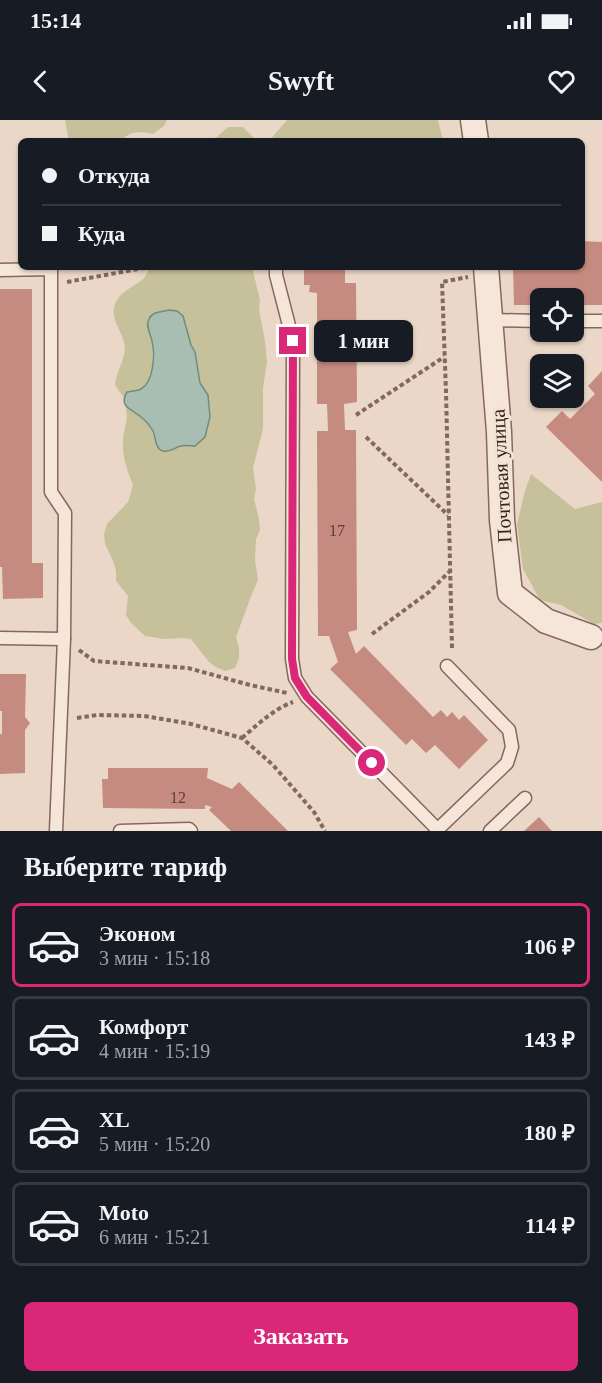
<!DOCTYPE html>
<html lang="ru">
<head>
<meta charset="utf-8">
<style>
  :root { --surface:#171b24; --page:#20242c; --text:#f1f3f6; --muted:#9ea1a6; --line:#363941; --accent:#db2777 }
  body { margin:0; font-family:"Times New Roman",serif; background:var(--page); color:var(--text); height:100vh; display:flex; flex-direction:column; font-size:22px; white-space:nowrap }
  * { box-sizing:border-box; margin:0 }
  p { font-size:20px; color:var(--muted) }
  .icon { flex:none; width:33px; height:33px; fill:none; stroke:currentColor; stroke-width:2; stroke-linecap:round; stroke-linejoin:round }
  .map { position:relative; height:711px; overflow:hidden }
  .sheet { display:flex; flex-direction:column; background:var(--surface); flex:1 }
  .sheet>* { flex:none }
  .top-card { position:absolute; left:18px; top:18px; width:567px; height:132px; border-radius:9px; box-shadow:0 2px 4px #0004; display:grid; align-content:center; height:132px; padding:0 24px; background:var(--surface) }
  .tools { position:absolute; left:530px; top:168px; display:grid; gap:12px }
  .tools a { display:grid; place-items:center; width:54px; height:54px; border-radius:9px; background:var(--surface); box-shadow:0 2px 4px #0004; font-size:30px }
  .end { position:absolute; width:27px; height:27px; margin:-14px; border:8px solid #db2777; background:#fff; box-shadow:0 0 0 3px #fff }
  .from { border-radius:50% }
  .bubble { position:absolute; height:42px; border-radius:9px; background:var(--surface); box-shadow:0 2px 4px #0004; font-size:20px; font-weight:700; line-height:42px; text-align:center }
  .top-card b { display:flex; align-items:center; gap:21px; height:57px; font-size:22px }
  .top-card b+b { border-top:2px solid var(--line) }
  .top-card i { width:15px; height:15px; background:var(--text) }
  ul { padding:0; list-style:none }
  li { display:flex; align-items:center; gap:18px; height:84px; margin:0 12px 9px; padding:0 12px; border:3px solid var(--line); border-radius:9px }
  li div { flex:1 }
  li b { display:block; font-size:22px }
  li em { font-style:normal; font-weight:700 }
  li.active { border-color:var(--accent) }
  li>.icon { width:54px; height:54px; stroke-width:1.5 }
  h2 { padding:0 24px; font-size:27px; line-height:72px }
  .cta { display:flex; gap:12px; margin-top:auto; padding:12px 24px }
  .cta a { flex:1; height:69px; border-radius:9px; background:var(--accent); color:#fff; font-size:24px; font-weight:700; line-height:69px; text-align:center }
  .status { display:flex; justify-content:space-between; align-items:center; height:42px; padding:0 30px; background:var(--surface); direction:ltr }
  .status svg { height:16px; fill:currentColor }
  header { display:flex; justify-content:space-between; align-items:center; height:78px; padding:0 24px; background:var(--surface); font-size:27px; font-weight:700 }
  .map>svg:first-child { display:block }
  .green { fill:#c7c19b }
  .water { fill:#a8beb2; stroke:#6f8c7d; stroke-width:1.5 }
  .building { fill:#c58b80 }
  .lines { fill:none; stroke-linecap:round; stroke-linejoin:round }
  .lane-casing { stroke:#84685e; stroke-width:15 }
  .street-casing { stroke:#84685e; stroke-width:27 }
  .path { stroke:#84685e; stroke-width:4; stroke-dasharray:4.5 3; stroke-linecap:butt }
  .lane { stroke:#f6e6d9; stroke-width:12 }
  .street { stroke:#f6e6d9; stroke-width:24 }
  .route { stroke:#db2777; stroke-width:8 }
  .labels { text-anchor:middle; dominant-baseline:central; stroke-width:6; stroke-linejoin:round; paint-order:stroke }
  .number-label { font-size:16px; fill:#5a3e38 }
  .street-label { font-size:20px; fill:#362520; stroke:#f2e3d6 }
</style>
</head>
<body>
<div class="status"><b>15:14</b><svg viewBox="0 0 49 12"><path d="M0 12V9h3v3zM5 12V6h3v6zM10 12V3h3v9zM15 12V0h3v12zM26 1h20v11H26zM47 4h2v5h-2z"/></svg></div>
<header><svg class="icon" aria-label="back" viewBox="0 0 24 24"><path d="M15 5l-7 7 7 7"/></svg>Swyft<svg class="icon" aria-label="heart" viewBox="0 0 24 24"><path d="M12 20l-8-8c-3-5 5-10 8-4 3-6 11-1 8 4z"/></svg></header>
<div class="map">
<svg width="602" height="711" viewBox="0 0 602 711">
  <rect width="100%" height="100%" fill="#ead7c7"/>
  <g class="green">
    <path d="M65 0H167L164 6 153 14C140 11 130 11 120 21H69Z"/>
    <path d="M287 0H438L443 21H269Z"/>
    <path d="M228 7H243L253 17 252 21H207L217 17Z"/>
    <path d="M147 147H252L260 180 259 190 265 221 267 242 263 268V309L253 348 256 369 254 379 259 399 260 410 256 419 255 440 258 460 250 479 236 517 239 528V538L235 548 225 551 216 547 209 542 191 519 184 518 164 519 145 516 131 503 126 495 128 476 116 461V451L113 441 105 424 104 414 107 404 128 382 133 365C128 352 122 337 123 323 123 306 130 302 125 285L132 292 139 295 151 307 155 321 169 331 181 326H195L205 317 210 297V290L208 275 200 263 195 232 191 225 183 196 177 191 169 190 155 193C154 200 152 208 152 216 151 231 158 259 141 269 137 271 132 271 128 272L124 278 115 265C116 253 124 241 125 229 125 212 106 198 117 180 124 169 134 167 143 159 145 157 146 154 148 152Z"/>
    <path d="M531 354 575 389 602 382V503L594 504 561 485 540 480 523 449 517 404 525 371Z"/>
  </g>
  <path class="water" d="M169 190 177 191 183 196 191 225 195 232 200 263 208 275 210 297 205 317 195 326C191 326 185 325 181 326 175 327 170 333 163 331 155 329 156 318 153 311 150 306 145 300 141 297 132 289 118 287 127 272 132 271 137 271 141 269 154 262 155 234 152 221 151 215 145 206 149 199 152 191 162 192 169 190Z"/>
  <g class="building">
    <path d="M582 121 602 122V185H573V178H540V185H514L513 147H582Z"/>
    <path d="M304 147H345V163H356L357 282 344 284 345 310H356L357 510 348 512 356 534 364 526 433 597 441 590 447 597 452 592 459 600 464 595 488 620 459 649 435 625 426 633 412 619 406 625 330 549 338 542 329 516H318L317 311H328L327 284H317V173L309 172 310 165H304Z"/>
    <path d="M0 169H32V443H43V478L3 479 2 447H0Z"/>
    <path d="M602 251V362L546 307 562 291 570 299 595 274 588 266Z"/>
    <path d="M0 554H26L25 597 30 603 25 610V653L0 654V614H2V591H0Z"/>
    <path d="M108 648H208L207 658 232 669 239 662 288 711H231L209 690 212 687 205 685V689L103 688 102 659H108Z"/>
    <path d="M539 697 552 711H524Z"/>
  </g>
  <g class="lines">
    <g class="lane-casing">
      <g id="lane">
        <path d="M276 147V155L293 221 292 539 295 558 307 577 439 711"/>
        <path d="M0 150 51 149V372L65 393 64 519 0 518"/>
        <path d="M491 200 540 201"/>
        <path d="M573 201H602"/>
        <path d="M56 711 64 519"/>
        <path d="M120 711 189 709 191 711"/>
        <path d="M436 711 507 643 512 627 509 610 447 546"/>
        <path d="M490 711 525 678"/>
      </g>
    </g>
    <g class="street-casing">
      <g id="street">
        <path d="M473 0 476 21"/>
        <path d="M486 147 499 312 502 400 510 473 546 501 591 517"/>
      </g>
    </g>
    <g class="path">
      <path d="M67 162 149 147"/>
      <path d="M356 295 444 237"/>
      <path d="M366 317 448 395"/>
      <path d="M372 514 429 472 449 452"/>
      <path d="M452 528 446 272 442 162 468 157"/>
      <path d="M79 530 94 541 188 548 250 565 287 573"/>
      <path d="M77 598 97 595 144 596 191 604 242 618 273 645 314 692 325 711"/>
      <path d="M242 618C258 604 274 589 293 582"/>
    </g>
    <use href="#lane" class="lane"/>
    <use href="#street" class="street"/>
  </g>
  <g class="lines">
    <path class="route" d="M293 221 292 539 295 558 307 577 372 643"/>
  </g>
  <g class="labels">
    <g class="number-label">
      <text x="337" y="410">17</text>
      <text x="178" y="677">12</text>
    </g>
    <g class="street-label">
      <text transform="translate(501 356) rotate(-93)">Почтовая улица</text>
    </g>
  </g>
</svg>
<div class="tools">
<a><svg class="icon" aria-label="locate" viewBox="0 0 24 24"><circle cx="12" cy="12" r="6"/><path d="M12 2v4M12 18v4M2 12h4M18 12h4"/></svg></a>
<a><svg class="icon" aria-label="layers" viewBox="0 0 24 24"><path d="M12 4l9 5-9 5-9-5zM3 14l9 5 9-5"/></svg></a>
</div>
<i class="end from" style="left:372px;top:643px"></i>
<i class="end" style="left:293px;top:221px"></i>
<div class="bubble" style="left:314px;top:200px;width:99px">1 мин</div>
<div class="top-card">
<b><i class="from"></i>Откуда</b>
<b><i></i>Куда</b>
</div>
</div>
<section class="sheet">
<h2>Выберите тариф</h2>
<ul>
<li class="active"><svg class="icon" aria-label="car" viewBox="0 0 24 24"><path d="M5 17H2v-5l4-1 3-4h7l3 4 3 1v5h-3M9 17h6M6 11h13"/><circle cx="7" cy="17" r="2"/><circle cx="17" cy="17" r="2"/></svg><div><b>Эконом</b><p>3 мин · 15:18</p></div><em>106 ₽</em></li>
<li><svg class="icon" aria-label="car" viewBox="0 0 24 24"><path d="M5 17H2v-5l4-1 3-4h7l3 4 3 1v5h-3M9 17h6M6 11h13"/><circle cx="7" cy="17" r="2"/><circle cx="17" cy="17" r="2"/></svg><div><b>Комфорт</b><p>4 мин · 15:19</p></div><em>143 ₽</em></li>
<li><svg class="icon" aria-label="car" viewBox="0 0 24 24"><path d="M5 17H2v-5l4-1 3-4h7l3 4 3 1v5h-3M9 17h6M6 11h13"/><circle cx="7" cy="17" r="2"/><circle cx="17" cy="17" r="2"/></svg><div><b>XL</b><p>5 мин · 15:20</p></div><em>180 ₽</em></li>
<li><svg class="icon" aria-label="car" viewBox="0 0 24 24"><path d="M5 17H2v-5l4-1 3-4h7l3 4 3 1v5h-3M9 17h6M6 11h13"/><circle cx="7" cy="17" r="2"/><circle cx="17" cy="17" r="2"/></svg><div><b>Moto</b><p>6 мин · 15:21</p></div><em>114 ₽</em></li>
</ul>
<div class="cta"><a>Заказать</a></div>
</section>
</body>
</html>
